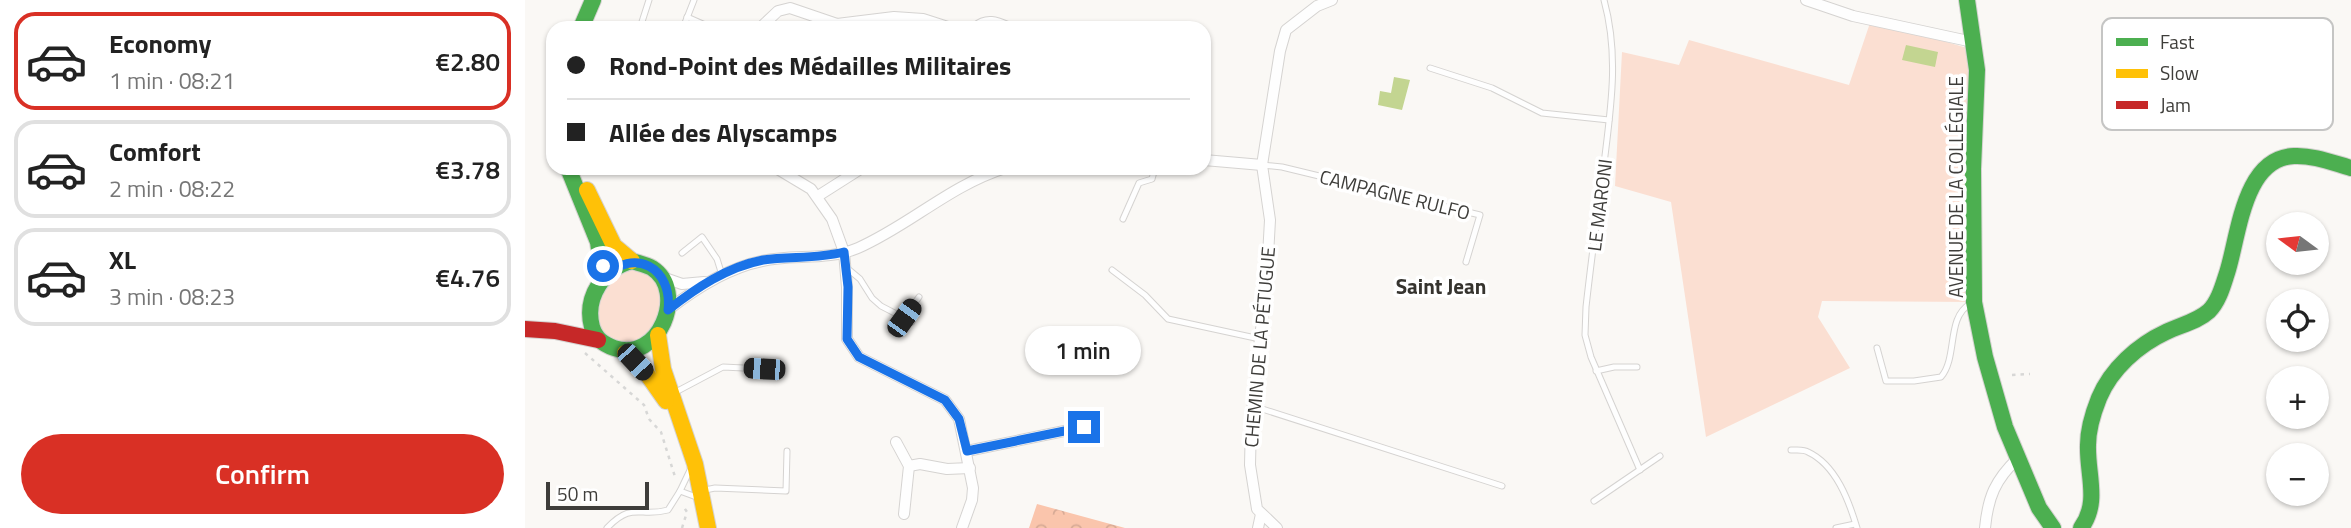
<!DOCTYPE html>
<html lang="en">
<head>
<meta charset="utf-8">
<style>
  :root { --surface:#fff; --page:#f2f2f2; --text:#222; --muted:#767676; --line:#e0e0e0; --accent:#d93025 }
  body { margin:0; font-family:"Titillium Web",sans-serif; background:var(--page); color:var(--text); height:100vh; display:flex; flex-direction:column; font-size:26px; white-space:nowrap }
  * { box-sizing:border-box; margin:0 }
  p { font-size:23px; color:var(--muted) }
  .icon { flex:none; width:38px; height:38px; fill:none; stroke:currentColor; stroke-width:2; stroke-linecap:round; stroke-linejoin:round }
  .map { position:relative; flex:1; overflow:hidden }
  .panel { display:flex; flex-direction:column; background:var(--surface); width:525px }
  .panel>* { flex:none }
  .banner { position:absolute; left:21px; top:21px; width:665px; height:154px; border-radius:21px; box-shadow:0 2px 5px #0004; display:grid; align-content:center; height:154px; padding:0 21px; background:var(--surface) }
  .needle { width:46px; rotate:285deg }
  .controls { position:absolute; left:1741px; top:212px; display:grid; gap:14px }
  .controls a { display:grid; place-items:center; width:63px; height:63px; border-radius:50%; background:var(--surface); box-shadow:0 2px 5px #0004; font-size:35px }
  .scale { position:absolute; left:21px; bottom:18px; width:103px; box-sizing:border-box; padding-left:7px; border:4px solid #3e3d3a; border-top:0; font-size:19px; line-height:24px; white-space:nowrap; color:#3e3d3a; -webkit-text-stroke:5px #fff; paint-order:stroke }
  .end { position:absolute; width:32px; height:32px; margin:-16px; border:9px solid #1a73e8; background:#fff; box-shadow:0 0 0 4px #fff }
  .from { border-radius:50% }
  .bubble { position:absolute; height:49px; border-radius:24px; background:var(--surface); box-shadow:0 2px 5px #0004; font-size:23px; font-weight:600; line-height:49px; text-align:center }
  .car { position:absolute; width:21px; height:42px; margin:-21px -10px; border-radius:9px; box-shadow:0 0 5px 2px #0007; background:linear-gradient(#222 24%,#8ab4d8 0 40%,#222 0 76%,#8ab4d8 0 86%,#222 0) }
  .banner b { display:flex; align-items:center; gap:24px; height:66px; font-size:26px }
  .banner b+b { border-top:2px solid var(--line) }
  .banner i { width:18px; height:18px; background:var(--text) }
  ul { padding:12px 0 0; list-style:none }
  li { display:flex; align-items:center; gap:21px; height:98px; margin:0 14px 10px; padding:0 7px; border:4px solid var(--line); border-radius:21px }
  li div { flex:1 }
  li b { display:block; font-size:26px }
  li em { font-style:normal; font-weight:600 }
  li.current { border-color:var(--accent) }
  li>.icon { width:63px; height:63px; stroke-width:1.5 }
  .button { display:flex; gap:14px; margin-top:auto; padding:14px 21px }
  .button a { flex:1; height:80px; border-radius:42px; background:var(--accent); color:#fff; font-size:28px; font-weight:600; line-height:80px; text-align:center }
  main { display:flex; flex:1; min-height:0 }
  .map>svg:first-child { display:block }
  .green { fill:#fbdfd2 }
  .forest { fill:url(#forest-crowns) }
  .water { fill:#c3d591 }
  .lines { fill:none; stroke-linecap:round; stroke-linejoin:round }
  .lane-casing { stroke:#d5d3d1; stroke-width:7 }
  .street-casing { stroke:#d5d3d1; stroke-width:12 }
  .fast-casing { stroke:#d5d3d1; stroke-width:18 }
  .slow-casing { stroke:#d5d3d1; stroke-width:18 }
  .jam-casing { stroke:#d5d3d1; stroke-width:18 }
  .path { stroke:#d7d7d6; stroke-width:2.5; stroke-dasharray:3.5 5; stroke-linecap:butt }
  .lane { stroke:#fefefe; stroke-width:5 }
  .street { stroke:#fefefe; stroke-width:10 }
  .fast { stroke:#4caf50; stroke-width:16 }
  .slow { stroke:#ffc107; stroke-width:16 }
  .jam { stroke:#c62828; stroke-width:16 }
  .route { stroke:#1a73e8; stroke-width:9 }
  .labels { text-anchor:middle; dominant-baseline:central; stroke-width:7; stroke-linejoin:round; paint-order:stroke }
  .street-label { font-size:19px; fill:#3e3d3a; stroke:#fff }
  .neighbourhood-label { font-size:21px; font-weight:bold; fill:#36342f; stroke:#fff }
  .key { fill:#fff; stroke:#c5c5c4; stroke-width:2 }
  .key-label { font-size:19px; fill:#3e3d3a }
</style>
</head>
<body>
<main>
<section class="panel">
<ul>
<li class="current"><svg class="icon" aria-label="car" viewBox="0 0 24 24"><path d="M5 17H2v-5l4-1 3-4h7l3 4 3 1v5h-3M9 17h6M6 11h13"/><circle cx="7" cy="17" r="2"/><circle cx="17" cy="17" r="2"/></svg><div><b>Economy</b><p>1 min · 08:21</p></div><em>€2.80</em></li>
<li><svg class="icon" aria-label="car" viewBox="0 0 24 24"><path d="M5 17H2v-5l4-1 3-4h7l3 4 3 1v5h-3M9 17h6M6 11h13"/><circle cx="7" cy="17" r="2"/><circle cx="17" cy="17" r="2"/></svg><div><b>Comfort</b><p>2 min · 08:22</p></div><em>€3.78</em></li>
<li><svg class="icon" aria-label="car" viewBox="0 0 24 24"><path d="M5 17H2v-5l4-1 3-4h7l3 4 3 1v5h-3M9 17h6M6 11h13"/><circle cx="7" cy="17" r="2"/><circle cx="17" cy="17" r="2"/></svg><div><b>XL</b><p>3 min · 08:23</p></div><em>€4.76</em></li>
</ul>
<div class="button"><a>Confirm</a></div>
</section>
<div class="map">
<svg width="1826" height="528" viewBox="0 0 1826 528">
  <defs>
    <pattern id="forest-crowns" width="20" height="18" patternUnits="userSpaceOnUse" patternTransform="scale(1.75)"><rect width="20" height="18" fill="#fac5ac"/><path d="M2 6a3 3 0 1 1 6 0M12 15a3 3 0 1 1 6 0" fill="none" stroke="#d7aa95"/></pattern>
  </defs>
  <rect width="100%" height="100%" fill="#faf8f5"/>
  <g class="green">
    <path d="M1346 20 1449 50V302L1297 301 1293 317 1325 368 1181 437 1146 202 1090 186 1097 52 1154 65 1164 40 1324 85Z"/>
    <path d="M107 261 142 288 125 343 81 346 67 309 71 290Z"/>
  </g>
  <path class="forest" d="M512 504 600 528H504Z"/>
  <g class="water">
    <path d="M1381 45 1413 52 1410 67 1377 60Z"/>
    <path d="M869 77 885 80 877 110 853 105 855 91 866 93Z"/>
  </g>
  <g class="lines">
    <g class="lane-casing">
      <g id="lane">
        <path d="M1079 0C1095 58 1085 113 1078 172 1072 217 1066 262 1061 307L1060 335 1066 357 1115 470"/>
        <path d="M162 17 187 28"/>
        <path d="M115 28 124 0"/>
        <path d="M158 28 169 0"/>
        <path d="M905 68 967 88 1017 113 1084 120"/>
        <path d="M737 165 757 167 955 215 941 262"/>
        <path d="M598 219 614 183 627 179 630 168"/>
        <path d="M157 253 177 237 192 259 197 275"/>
        <path d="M323 269 335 279 347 298 356 306 387 322"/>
        <path d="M587 270 620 295 643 319 735 339"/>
        <path d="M379 318 394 297"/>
        <path d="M1352 348 1361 381H1389L1416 377C1433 357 1421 318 1445 304"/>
        <path d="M1071 371 1089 367H1112"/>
        <path d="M147 394 198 367 239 369"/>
        <path d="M728 406 977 486"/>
        <path d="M1266 450C1272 450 1279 449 1283 452 1311 465 1324 501 1332 528"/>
        <path d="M166 468 155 491 174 498"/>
        <path d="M180 490 190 488 261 491 262 451"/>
        <path d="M1069 501 1135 456"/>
        <path d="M82 528C108 501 114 518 143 510L155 491"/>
        <path d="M1311 528 1330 524"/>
      </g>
    </g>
    <g class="street-casing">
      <g id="street">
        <path d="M1281 0 1328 16 1448 42"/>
        <path d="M235 28 253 11 265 8 312 24 369 17 398 19 426 28"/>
        <path d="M450 28C462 18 471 22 485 28"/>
        <path d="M679 160 737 165 755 51 761 30 792 6 807 0"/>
        <path d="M737 165 745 220 742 274 726 421 725 465 732 509 752 528"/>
        <path d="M251 168 286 189 307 219 319 252 322 287V339L334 357 420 400 434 419 448 488 447 500 437 528"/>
        <path d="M293 196 337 168"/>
        <path d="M137 277 157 284 179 282"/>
        <path d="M143 310C171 288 202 268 237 261 269 254 302 261 333 248 385 225 424 186 480 168"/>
        <path d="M371 442 384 466 379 514"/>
        <path d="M442 451 559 427"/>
        <path d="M384 466 395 464 422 469 445 468"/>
        <path d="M733 528 736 514"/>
        <path d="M1460 528C1463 497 1470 480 1493 458"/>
      </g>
    </g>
    <g class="fast-casing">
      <g id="fast">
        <path d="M1442 0 1452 70 1448 169 1449 302 1460 357 1480 427 1514 508 1528 528"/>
        <path d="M56 28 68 0"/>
        <path d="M43 168 73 242 78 278"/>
        <path d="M107 261C113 263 122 265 127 268 163 291 134 364 89 348 78 344 71 339 67 327 59 297 79 268 107 261Z"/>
        <path d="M1556 528C1575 502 1562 475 1563 445 1563 429 1568 413 1574 398 1586 369 1613 345 1641 332 1655 325 1672 322 1684 311 1694 301 1698 285 1702 273 1714 236 1718 158 1769 156 1788 155 1808 163 1826 168"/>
      </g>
    </g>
    <g class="slow-casing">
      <g id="slow">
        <path d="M62 190 89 246 107 261"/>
        <path d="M133 335 138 369 170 464 183 528"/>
        <path d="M100 353 122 374 141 401"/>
      </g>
    </g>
    <g class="jam-casing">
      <path id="jam" d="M0 329 30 331 73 340"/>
    </g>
    <g class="path">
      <path d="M60 353 119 405 124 419 136 432 151 480"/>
      <path d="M1487 375 1505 374"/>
      <path d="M157 528 162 512 158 506"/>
    </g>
    <use href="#lane" class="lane"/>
    <use href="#street" class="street"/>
    <use href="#fast" class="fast"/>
    <use href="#slow" class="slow"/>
    <use href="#jam" class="jam"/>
  </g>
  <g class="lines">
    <path class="route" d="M78 266V278C109 246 148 268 143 310 171 288 202 267 238 260 265 256 292 259 319 252L323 287 322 339 334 357 420 400 434 419 442 451 559 427"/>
  </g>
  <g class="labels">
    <g class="street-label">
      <text transform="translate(1430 187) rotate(-90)">AVENUE DE LA COLLÉGIALE</text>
      <text transform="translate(870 194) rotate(14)">CAMPAGNE RULFO</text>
      <text transform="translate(1074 205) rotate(-83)">LE MARONI</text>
      <text transform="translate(734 347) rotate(-85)">CHEMIN DE LA PÉTUGUE</text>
    </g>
    <g class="neighbourhood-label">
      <text x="916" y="286">Saint Jean</text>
    </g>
  </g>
  <rect x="1577" y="18" width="231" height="112" rx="10" class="key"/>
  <rect x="1591" y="38" width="32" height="8" fill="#4caf50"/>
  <rect x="1591" y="69" width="32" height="9" fill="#ffc107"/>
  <rect x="1591" y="101" width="32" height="8" fill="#c62828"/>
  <g class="key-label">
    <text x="1635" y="49">Fast</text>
    <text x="1635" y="80">Slow</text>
    <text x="1635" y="112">Jam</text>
  </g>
</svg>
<div class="controls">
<a><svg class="needle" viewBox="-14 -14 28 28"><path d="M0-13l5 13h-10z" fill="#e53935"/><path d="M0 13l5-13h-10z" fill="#767676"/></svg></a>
<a><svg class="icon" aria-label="locate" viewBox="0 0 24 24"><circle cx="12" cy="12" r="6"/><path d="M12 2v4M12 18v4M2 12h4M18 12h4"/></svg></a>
<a>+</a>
<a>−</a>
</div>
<div class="scale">50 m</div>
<i class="end from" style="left:78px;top:266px"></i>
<i class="end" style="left:559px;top:427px"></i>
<div class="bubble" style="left:500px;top:326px;width:116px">1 min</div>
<i class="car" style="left:379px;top:318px;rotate:36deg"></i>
<i class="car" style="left:110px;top:362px;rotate:137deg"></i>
<i class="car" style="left:239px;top:369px;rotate:273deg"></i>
<div class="banner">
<b><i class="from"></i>Rond-Point des Médailles Militaires</b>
<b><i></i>Allée des Alyscamps</b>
</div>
</div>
</main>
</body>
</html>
